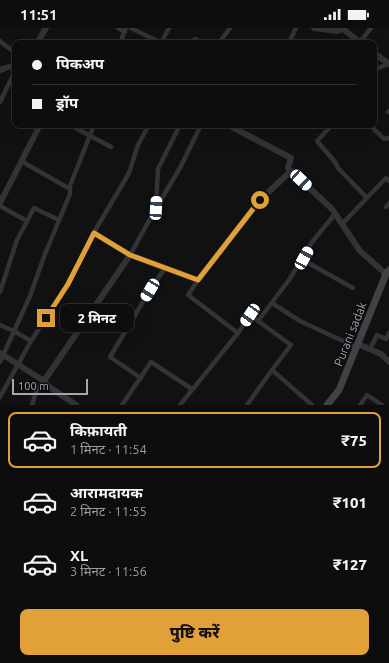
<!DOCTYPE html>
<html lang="hi">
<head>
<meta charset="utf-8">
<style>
  :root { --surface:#0d0d0e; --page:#161617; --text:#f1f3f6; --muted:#9a9c9e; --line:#2d2d2e; --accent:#e2a138 }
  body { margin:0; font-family:Ubuntu,"Noto Sans Devanagari",sans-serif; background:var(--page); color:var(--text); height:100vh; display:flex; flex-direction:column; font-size:15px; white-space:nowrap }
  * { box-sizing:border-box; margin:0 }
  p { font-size:13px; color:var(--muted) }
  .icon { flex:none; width:22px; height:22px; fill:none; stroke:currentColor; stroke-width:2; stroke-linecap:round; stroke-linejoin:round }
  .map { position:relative; height:377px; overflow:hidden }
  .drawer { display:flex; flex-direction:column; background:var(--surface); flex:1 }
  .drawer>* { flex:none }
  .banner { position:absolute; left:12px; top:12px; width:365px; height:88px; border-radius:8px; box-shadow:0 4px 16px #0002,0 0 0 1px var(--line); display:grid; align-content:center; height:88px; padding:0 20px; background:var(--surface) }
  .scale { position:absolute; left:12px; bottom:10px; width:76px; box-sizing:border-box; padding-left:4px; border:2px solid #a3a8b1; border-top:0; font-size:11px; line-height:14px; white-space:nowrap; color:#a3a8b1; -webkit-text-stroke:3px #0c0c0d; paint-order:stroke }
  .end { position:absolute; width:18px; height:18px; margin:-9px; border:5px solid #e2a138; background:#111; box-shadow:0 0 0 2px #111 }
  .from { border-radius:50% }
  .bubble { position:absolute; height:28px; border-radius:8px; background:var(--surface); box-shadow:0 4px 16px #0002,0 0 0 1px var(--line); font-size:13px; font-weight:800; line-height:28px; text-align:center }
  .car { position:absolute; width:12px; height:24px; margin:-12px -6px; border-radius:5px; box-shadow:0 0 3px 1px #0007; background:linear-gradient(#fff 24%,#345 0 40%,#fff 0 76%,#345 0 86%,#fff 0) }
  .banner b { display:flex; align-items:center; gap:14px; height:38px; font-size:15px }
  .banner b+b { border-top:1px solid var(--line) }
  .banner i { width:10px; height:10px; background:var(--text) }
  ul { padding:7px 0 0; list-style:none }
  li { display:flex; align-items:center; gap:12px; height:56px; margin:0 8px 6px; padding:0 12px; border:2px solid transparent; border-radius:8px }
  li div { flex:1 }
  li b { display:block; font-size:15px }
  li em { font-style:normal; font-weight:800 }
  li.current { border-color:var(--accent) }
  li>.icon { width:36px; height:36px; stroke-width:1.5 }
  .button { display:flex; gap:8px; margin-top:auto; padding:8px 20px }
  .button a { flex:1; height:46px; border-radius:8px; background:var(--accent); color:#111; font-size:16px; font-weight:800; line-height:46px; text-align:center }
  .status { display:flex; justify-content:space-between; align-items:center; height:28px; padding:0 20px; background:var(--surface); direction:ltr }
  .status svg { height:11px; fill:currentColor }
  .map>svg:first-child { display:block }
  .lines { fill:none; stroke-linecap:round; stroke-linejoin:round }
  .minor { stroke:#323336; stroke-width:4.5 }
  .tertiary { stroke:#323336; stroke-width:6 }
  .secondary { stroke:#404246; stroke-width:7 }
  .route { stroke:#e2a138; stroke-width:5 }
  .labels { text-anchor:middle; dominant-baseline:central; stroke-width:3; stroke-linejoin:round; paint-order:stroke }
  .street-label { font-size:12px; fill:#a3a8b1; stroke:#0c0c0d }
</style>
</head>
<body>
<div class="status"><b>11:51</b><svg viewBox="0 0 49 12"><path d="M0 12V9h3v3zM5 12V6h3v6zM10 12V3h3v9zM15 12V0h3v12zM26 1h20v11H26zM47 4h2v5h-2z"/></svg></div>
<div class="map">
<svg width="389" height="377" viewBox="0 0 389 377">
  <rect width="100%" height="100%" fill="#111112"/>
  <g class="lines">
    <g class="minor">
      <path d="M118 0 125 4"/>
      <path d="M131 0 161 15"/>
      <path d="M0 13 15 25"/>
      <path d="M360 14 371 0"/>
      <path d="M120 15 126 0"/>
      <path d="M161 15 169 0"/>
      <path d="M193 15 195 11 203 15"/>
      <path d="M219 15 230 0"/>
      <path d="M289 15 296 0"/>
      <path d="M374 42 388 36"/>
      <path d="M0 74 15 43"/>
      <path d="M388 84 389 83"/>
      <path d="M70 97 111 119"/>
      <path d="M332 97 317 113 335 134 338 140 367 170"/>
      <path d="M370 97 384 111 389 110"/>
      <path d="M21 133 70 161"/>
      <path d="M0 178 27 193"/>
      <path d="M156 178 158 141 180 97"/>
      <path d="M386 179 389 175"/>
      <path d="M342 196 386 150 389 153"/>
      <path d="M94 205 130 227 156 180 180 140 201 97"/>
      <path d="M303 232 353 260"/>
      <path d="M0 264 17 212 34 180 59 192"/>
      <path d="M272 275 300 293 356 319"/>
      <path d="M258 293 289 252 312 214 335 186"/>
      <path d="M0 297 14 303 31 313"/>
      <path d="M238 305 250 287 291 317 272 342"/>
      <path d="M370 321 377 307 386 311 389 305"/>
      <path d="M0 334 30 268 45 226 70 166V158L94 97"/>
      <path d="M141 350 110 329 150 262 165 240"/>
      <path d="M0 369 31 313 68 257 93 206 129 145 138 117 149 97"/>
      <path d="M32 377 37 361 44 353"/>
      <path d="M122 377 151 334 192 361"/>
      <path d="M180 377 238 305 188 267 198 252"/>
      <path d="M247 377 272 342 312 377"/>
      <path d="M360 377 367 367 382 377"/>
    </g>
    <g class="tertiary">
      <path d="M314 0 337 3 343 1 361 15"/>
      <path d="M37 15 46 0"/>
      <path d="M374 25 389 36"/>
      <path d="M0 42 15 37"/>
      <path d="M228 97 291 130 288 140 332 181 360 223 386 246"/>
      <path d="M0 175 40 97"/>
      <path d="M358 316 381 326 389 334"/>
      <path d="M0 325 44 353 48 358 76 377"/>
      <path d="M44 353 130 227 198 252 260 172 291 143"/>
    </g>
    <path class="secondary" d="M327 377 339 362 386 246 389 242"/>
  </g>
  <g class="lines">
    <path class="route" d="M46 290 68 256 94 205 130 227 198 252 260 172"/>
  </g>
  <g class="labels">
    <g class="street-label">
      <text transform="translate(350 306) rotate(-68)">Purani sadak</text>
    </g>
  </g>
</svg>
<div class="scale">100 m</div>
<i class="end from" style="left:260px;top:172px"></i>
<i class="end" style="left:46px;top:290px"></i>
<div class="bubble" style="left:60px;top:276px;width:74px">2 मिनट</div>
<i class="car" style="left:301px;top:152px;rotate:133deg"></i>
<i class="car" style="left:156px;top:180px;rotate:3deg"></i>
<i class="car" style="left:304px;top:230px;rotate:29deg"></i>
<i class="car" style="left:150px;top:262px;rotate:211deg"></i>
<i class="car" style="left:250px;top:287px;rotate:214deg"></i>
<div class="banner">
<b><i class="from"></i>पिकअप</b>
<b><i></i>ड्रॉप</b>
</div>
</div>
<section class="drawer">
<ul>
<li class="current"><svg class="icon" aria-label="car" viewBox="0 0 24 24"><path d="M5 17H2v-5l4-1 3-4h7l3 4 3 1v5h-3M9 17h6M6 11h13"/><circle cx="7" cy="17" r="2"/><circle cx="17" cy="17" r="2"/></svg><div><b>किफ़ायती</b><p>1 मिनट · 11:54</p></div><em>₹75</em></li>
<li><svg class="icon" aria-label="car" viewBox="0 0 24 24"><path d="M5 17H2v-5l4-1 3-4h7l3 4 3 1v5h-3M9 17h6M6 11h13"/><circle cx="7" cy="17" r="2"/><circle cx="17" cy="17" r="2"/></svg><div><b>आरामदायक</b><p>2 मिनट · 11:55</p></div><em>₹101</em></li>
<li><svg class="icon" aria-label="car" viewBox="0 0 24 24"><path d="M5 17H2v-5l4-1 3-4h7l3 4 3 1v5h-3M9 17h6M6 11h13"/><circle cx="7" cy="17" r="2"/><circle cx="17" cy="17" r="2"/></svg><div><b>XL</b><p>3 मिनट · 11:56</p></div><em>₹127</em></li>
</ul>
<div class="button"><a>पुष्टि करें</a></div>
</section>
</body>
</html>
